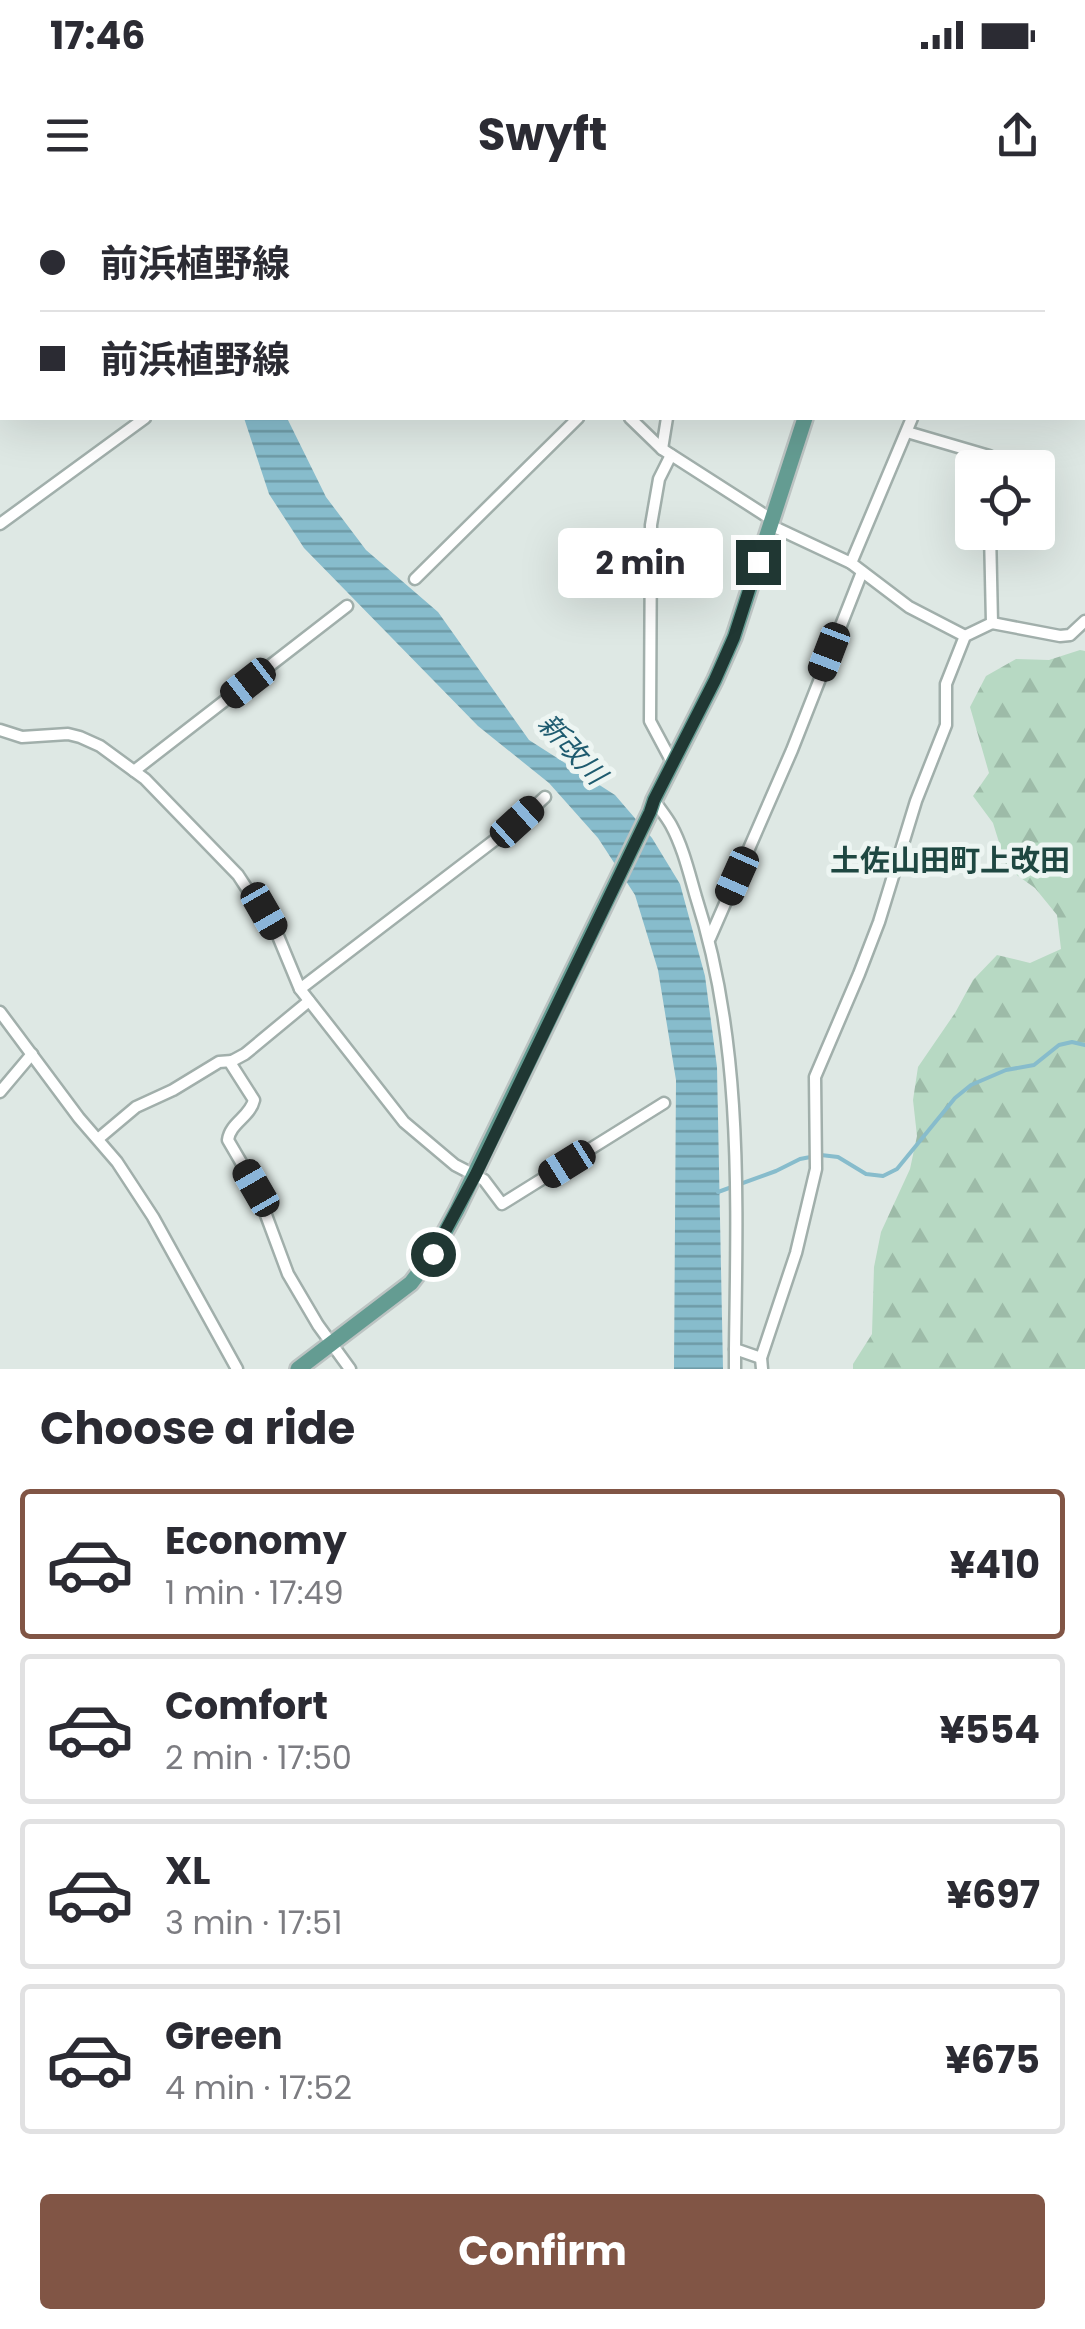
<!DOCTYPE html>
<html lang="en">
<head>
<meta charset="utf-8">
<style>
  :root { --surface:#fff; --page:#f2f2f3; --text:#2b2b33; --muted:#7c7c81; --line:#e1e1e2; --accent:#815545 }
  body { margin:0; font-family:Poppins,"Noto Sans JP",sans-serif; background:var(--page); color:var(--text); height:100vh; display:flex; flex-direction:column; font-size:38px; white-space:nowrap }
  * { box-sizing:border-box; margin:0 }
  p { font-size:32px; color:var(--muted) }
  .icon { flex:none; width:55px; height:55px; fill:none; stroke:currentColor; stroke-width:2; stroke-linecap:round; stroke-linejoin:round }
  .map { position:relative; height:1169px; overflow:hidden }
  .side { display:flex; flex-direction:column; background:var(--surface); flex:1 }
  .side>* { flex:none }
  .top-card { position:absolute; left:0px; top:0px; width:1085px; height:220px; box-shadow:0 10px 40px #0002; display:grid; align-content:center; height:220px; padding:0 40px; background:var(--surface) }
  .controls { position:absolute; left:955px; top:250px; display:grid; gap:20px }
  .controls a { display:grid; place-items:center; width:100px; height:100px; border-radius:10px; background:var(--surface); box-shadow:0 10px 40px #0002; font-size:50px }
  .end { position:absolute; width:45px; height:45px; margin:-22px; border:12px solid #203733; background:#fff; box-shadow:0 0 0 5px #fff }
  .from { border-radius:50% }
  .bubble { position:absolute; height:70px; border-radius:10px; background:var(--surface); box-shadow:0 10px 40px #0002; font-size:32px; font-weight:700; line-height:70px; text-align:center }
  .car { position:absolute; width:30px; height:60px; margin:-30px -15px; border-radius:12px; box-shadow:0 0 8px 2px #0007; background:linear-gradient(#222 24%,#8ab4d8 0 40%,#222 0 76%,#8ab4d8 0 86%,#222 0) }
  .top-card b { display:flex; align-items:center; gap:35px; height:95px; font-size:38px }
  .top-card b+b { border-top:2px solid var(--line) }
  .top-card i { width:25px; height:25px; background:var(--text) }
  ul { padding:0; list-style:none }
  li { display:flex; align-items:center; gap:30px; height:150px; margin:0 20px 15px; padding:0 20px; border:5px solid var(--line); border-radius:10px }
  li div { flex:1 }
  li b { display:block; font-size:38px }
  li em { font-style:normal; font-weight:700 }
  li.on { border-color:var(--accent) }
  li>.icon { width:90px; height:90px; stroke-width:1.5 }
  h2 { padding:0 40px; font-size:45px; line-height:120px }
  .primary-button { display:flex; gap:20px; margin-top:auto; padding:20px 40px }
  .primary-button a { flex:1; height:115px; border-radius:10px; background:var(--accent); color:#fff; font-size:40px; font-weight:700; line-height:115px; text-align:center }
  .status { display:flex; justify-content:space-between; align-items:center; height:70px; padding:0 50px; background:var(--surface); direction:ltr }
  .status svg { height:28px; fill:currentColor }
  header { display:flex; justify-content:space-between; align-items:center; height:130px; padding:0 40px; background:var(--surface); font-size:45px; font-weight:700 }
  .map>svg:first-child { display:block }
  .forest { fill:url(#forest-firs) }
  .water { fill:url(#water-rules) }
  .lines { fill:none; stroke-linecap:round; stroke-linejoin:round }
  .stream { stroke:#87bccc; stroke-width:4 }
  .minor-casing { stroke:#a1afab; stroke-width:15 }
  .primary-casing { stroke:#bcc3c2; stroke-width:20 }
  .minor { stroke:#fff; stroke-width:10 }
  .primary { stroke:#649c92; stroke-width:15 }
  .route { stroke:#203733; stroke-width:12 }
  .labels { text-anchor:middle; dominant-baseline:central; stroke-width:10; stroke-linejoin:round; paint-order:stroke }
  .water-label { font-size:28px; font-style:italic; fill:#1e5b6f; stroke:#edf5f2 }
  .quarter-label { font-size:30px; font-weight:bold; fill:#1e4741; stroke:#edf5f2 }
</style>
</head>
<body>
<div class="status"><b>17:46</b><svg viewBox="0 0 49 12"><path d="M0 12V9h3v3zM5 12V6h3v6zM10 12V3h3v9zM15 12V0h3v12zM26 1h20v11H26zM47 4h2v5h-2z"/></svg></div>
<header><svg class="icon" aria-label="menu" viewBox="0 0 24 24"><path d="M4 6h16M4 12h16M4 18h16"/></svg>Swyft<svg class="icon" aria-label="share" viewBox="0 0 24 24"><path d="M12 15V3M7 8l5-5 5 5M5 13v7h14v-7"/></svg></header>
<div class="map">
<svg width="1085" height="1169" viewBox="0 0 1085 1169">
  <defs>
    <pattern id="forest-firs" width="22" height="20" patternUnits="userSpaceOnUse" patternTransform="scale(2.5)"><rect width="22" height="20" fill="#b7d9c3"/><path d="M5 1l3.5 6h-7zM16 11l3.5 6h-7z" fill="#9dbba8"/></pattern>
    <pattern id="water-rules" width="6" height="5" patternUnits="userSpaceOnUse" patternTransform="scale(2.5)"><rect width="6" height="5" fill="#87bccc"/><path d="M0 2.5h6" fill="none" stroke="#6e9aa6"/></pattern>
  </defs>
  <rect width="100%" height="100%" fill="#dee8e4"/>
  <path class="forest" d="M1080 450 1085 451V1169H853V1164L872 1134 874 1067 881 1032 910 969 917 936 913 900 918 867 955 813 973 780 997 755 1030 763 1061 749 1057 715 1035 688 1007 668 993 623 973 596 989 573 970 507 986 476 1016 459 1049 460Z"/>
  <path class="water" d="M244 218H287L326 297 366 350 438 412 529 540 615 595 652 638 680 684 705 776 717 867 723 1169H674L676 880 658 770 635 695 598 638 549 583 478 526 304 348 269 294Z"/>
  <g class="lines">
    <path class="stream" d="M718 992 776 971 800 959 821 955 838 957 866 974 883 976 897 969 955 898 971 885 1006 870 1034 865 1059 845 1072 842 1085 845"/>
    <g class="minor-casing">
      <g id="minor">
        <path d="M424 0 426 2"/>
        <path d="M662 0 664 2"/>
        <path d="M824 0 833 2"/>
        <path d="M597 2 600 0"/>
        <path d="M987 2V0"/>
        <path d="M1082 140 1085 141"/>
        <path d="M630 218 662 249 771 319"/>
        <path d="M907 232 989 256V268"/>
        <path d="M662 249 667 218"/>
        <path d="M671 255 659 279 651 325 650 521 673 564"/>
        <path d="M0 324 145 218"/>
        <path d="M770 325 851 363 909 407 965 436"/>
        <path d="M851 363 912 218"/>
        <path d="M415 379 578 218"/>
        <path d="M992 423 1060 436 1070 435 1085 421"/>
        <path d="M0 530 22 537 68 534 80 537 100 546 145 579 238 675 278 736 300 789 404 922 455 965 484 980 502 1004 664 903"/>
        <path d="M134 571 347 406"/>
        <path d="M654 600C659 608 666 616 671 625 683 647 689 673 696 697 743 841 737 999 735 1149L761 1158"/>
        <path d="M710 738 792 550 862 372"/>
        <path d="M300 789 517 623 545 597"/>
        <path d="M309 801 245 854 232 861 231 864 254 900C250 917 230 923 228 940L256 988 288 1074 318 1125 350 1169"/>
        <path d="M0 812 79 918 117 962 153 1017 237 1169"/>
        <path d="M0 892 32 854"/>
        <path d="M98 939 136 907 173 890 219 862 232 861"/>
        <path d="M735 1169V1149"/>
        <path d="M762 1169 761 1158 796 1053 816 969 815 877 859 774 879 722 916 601 946 525V484L965 436 992 423 990 332"/>
      </g>
    </g>
    <g class="primary-casing">
      <g id="primary">
        <path d="M877 2 878 0"/>
        <path d="M298 1169 411 1083 433 1054 457 1010 650 612 654 600 715 480 734 437 805 218"/>
      </g>
    </g>
    <use href="#minor" class="minor"/>
    <use href="#primary" class="primary"/>
  </g>
  <g class="lines">
    <path class="route" d="M433 1054 476 974 650 612 654 600 715 480 734 437 758 362"/>
  </g>
  <g class="labels">
    <g class="water-label">
      <text transform="translate(572 549) rotate(47)">新改川</text>
    </g>
    <g class="quarter-label">
      <text x="950" y="660">土佐山田町上改田</text>
    </g>
  </g>
</svg>
<div class="controls">
<a><svg class="icon" aria-label="locate" viewBox="0 0 24 24"><circle cx="12" cy="12" r="6"/><path d="M12 2v4M12 18v4M2 12h4M18 12h4"/></svg></a>
</div>
<i class="end from" style="left:433px;top:1054px"></i>
<i class="end" style="left:758px;top:362px"></i>
<div class="bubble" style="left:558px;top:328px;width:165px">2 min</div>
<i class="car" style="left:829px;top:452px;rotate:201deg"></i>
<i class="car" style="left:248px;top:483px;rotate:232deg"></i>
<i class="car" style="left:517px;top:622px;rotate:48deg"></i>
<i class="car" style="left:737px;top:676px;rotate:204deg"></i>
<i class="car" style="left:264px;top:711px;rotate:150deg"></i>
<i class="car" style="left:567px;top:964px;rotate:238deg"></i>
<i class="car" style="left:256px;top:988px;rotate:330deg"></i>
<div class="top-card">
<b><i class="from"></i>前浜植野線</b>
<b><i></i>前浜植野線</b>
</div>
</div>
<section class="side">
<h2>Choose a ride</h2>
<ul>
<li class="on"><svg class="icon" aria-label="car" viewBox="0 0 24 24"><path d="M5 17H2v-5l4-1 3-4h7l3 4 3 1v5h-3M9 17h6M6 11h13"/><circle cx="7" cy="17" r="2"/><circle cx="17" cy="17" r="2"/></svg><div><b>Economy</b><p>1 min · 17:49</p></div><em>¥410</em></li>
<li><svg class="icon" aria-label="car" viewBox="0 0 24 24"><path d="M5 17H2v-5l4-1 3-4h7l3 4 3 1v5h-3M9 17h6M6 11h13"/><circle cx="7" cy="17" r="2"/><circle cx="17" cy="17" r="2"/></svg><div><b>Comfort</b><p>2 min · 17:50</p></div><em>¥554</em></li>
<li><svg class="icon" aria-label="car" viewBox="0 0 24 24"><path d="M5 17H2v-5l4-1 3-4h7l3 4 3 1v5h-3M9 17h6M6 11h13"/><circle cx="7" cy="17" r="2"/><circle cx="17" cy="17" r="2"/></svg><div><b>XL</b><p>3 min · 17:51</p></div><em>¥697</em></li>
<li><svg class="icon" aria-label="car" viewBox="0 0 24 24"><path d="M5 17H2v-5l4-1 3-4h7l3 4 3 1v5h-3M9 17h6M6 11h13"/><circle cx="7" cy="17" r="2"/><circle cx="17" cy="17" r="2"/></svg><div><b>Green</b><p>4 min · 17:52</p></div><em>¥675</em></li>
</ul>
<div class="primary-button"><a>Confirm</a></div>
</section>
</body>
</html>
